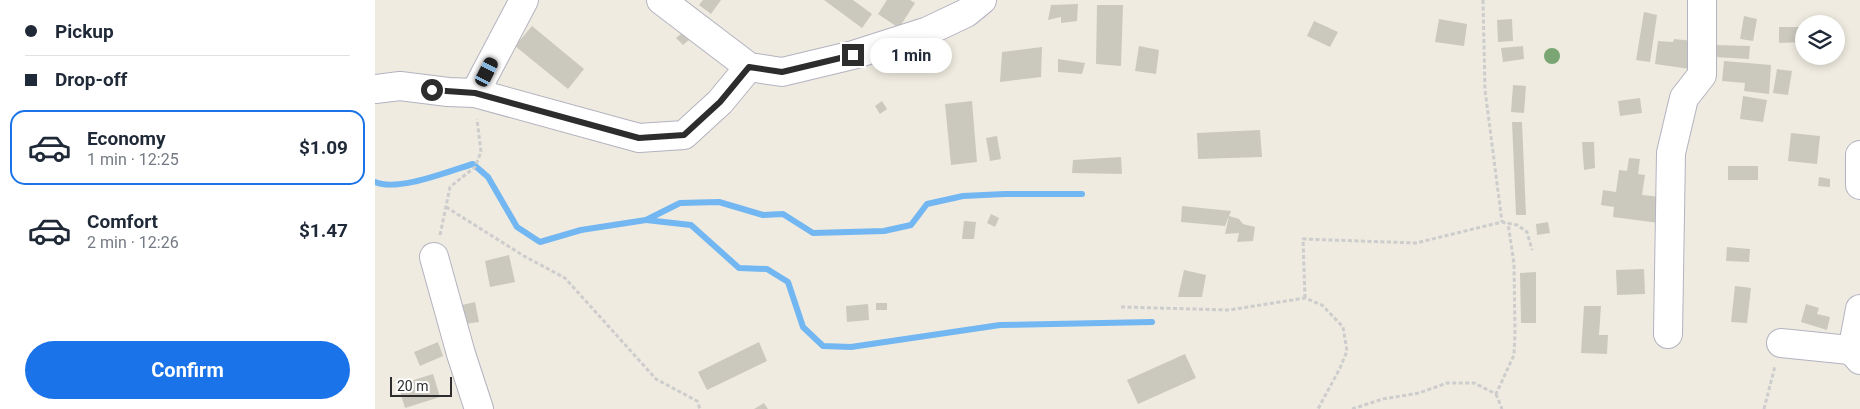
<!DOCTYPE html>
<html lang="en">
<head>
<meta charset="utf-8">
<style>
  :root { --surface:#fff; --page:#f2f2f3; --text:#1f2937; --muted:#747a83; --line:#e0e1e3; --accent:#1a73e8 }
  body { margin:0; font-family:Roboto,sans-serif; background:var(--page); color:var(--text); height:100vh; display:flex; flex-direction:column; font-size:19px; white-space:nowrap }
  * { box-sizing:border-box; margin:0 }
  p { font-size:16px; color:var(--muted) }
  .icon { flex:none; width:28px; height:28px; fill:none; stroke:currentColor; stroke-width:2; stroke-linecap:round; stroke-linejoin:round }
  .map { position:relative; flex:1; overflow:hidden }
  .panel { display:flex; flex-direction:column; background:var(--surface); width:375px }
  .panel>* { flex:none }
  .hud { display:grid; align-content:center; height:110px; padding:0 25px; background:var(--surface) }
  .controls { position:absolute; left:1420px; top:15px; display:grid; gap:10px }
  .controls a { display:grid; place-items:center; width:50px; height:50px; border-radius:50%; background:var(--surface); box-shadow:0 2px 8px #0003; font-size:25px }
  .scale { position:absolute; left:15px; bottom:12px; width:62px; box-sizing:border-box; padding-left:5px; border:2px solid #2d2d2d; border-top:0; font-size:14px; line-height:18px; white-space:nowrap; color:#2d2d2d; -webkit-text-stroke:4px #fff; paint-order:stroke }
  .end { position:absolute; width:22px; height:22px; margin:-11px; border:6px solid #2d2d2d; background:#fff; box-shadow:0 0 0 2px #fff }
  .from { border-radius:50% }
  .bubble { position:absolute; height:35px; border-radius:18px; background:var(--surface); box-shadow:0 2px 8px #0003; font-size:16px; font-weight:700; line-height:35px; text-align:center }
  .car { position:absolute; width:15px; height:30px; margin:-15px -8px; border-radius:6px; box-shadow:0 0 4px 1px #0007; background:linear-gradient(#222 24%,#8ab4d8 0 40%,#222 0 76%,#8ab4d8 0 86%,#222 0) }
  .hud b { display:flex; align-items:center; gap:18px; height:48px; font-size:19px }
  .hud b+b { border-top:1px solid var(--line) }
  .hud i { width:12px; height:12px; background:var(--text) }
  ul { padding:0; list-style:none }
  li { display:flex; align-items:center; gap:15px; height:75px; margin:0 10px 8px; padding:0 15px; border:2px solid transparent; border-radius:15px }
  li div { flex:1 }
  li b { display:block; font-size:19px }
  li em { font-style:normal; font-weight:700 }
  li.selected { border-color:var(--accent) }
  li>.icon { width:45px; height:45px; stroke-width:1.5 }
  .primary-button { display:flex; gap:10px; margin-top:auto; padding:10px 25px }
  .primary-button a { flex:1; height:58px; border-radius:30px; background:var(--accent); color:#fff; font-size:20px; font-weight:700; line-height:58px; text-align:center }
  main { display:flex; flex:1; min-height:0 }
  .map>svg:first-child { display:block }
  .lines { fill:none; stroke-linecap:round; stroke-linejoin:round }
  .stream { stroke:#72b6f2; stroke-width:6 }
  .building { fill:#cbc9be }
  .minor-casing { stroke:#b3b3c1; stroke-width:30 }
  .path { stroke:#cdcdcd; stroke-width:3; stroke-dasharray:4 2.5; stroke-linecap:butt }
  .minor { stroke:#fff; stroke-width:28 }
  .tree { fill:#7aa673 }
  .route { stroke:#2d2d2d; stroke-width:6 }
</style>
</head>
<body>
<main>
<section class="panel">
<div class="hud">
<b><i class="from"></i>Pickup</b>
<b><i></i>Drop-off</b>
</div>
<ul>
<li class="selected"><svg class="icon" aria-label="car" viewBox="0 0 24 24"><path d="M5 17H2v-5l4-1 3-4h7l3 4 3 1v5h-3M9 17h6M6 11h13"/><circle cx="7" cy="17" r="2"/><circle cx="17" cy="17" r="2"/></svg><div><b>Economy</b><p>1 min · 12:25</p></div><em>$1.09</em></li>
<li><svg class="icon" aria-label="car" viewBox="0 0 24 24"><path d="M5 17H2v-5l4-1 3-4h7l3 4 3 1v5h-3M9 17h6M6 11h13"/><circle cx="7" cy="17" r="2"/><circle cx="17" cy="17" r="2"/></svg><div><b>Comfort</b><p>2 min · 12:26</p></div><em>$1.47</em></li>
</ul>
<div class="primary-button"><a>Confirm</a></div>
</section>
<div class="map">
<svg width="1485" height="409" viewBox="0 0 1485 409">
  <rect width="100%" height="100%" fill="#efebe0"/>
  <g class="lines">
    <g class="stream">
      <path d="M0 182C23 192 74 171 98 164L113 177 142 227 165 242 206 230 271 220 305 203 344 202 388 215 408 214 438 233 509 231 536 225 552 204 588 196 630 194H707"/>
      <path d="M271 220 316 225 364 268 392 269 413 282 428 327 448 346 476 347 625 325 777 322"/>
    </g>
  </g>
  <g class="building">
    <path d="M328 0H346L336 14 324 5Z"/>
    <path d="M449 0H478L497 14 487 28Z"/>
    <path d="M512 0H535L540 3 524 28 503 14Z"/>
    <path d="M703 4 702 21 686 23V17L673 20 676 5Z"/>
    <path d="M722 5H748L746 66 721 64Z"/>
    <path d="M1269 12 1282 15 1275 62 1261 60Z"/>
    <path d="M1369 16 1382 19 1378 41 1365 39Z"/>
    <path d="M1064 19 1092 24 1089 46 1060 42Z"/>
    <path d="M1137 19 1138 41 1123 42 1122 20Z"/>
    <path d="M939 21 963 32 955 47 932 36Z"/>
    <path d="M157 26 209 69 193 89 140 46Z"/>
    <path d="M1404 27H1429V42L1404 43Z"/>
    <path d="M313 28 320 35 308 45 301 38Z"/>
    <path d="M1299 39 1318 41 1315 69 1280 64 1283 41 1298 42Z"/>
    <path d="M1339 45 1375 46 1374 59 1339 57Z"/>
    <path d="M764 46 784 50 781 74 760 71Z"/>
    <path d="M1148 46 1149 59 1128 62 1126 48Z"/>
    <path d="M667 47 666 77 625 82 627 52Z"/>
    <path d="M683 59 710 63 707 74 683 72Z"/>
    <path d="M1349 61 1396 65 1394 94 1369 91 1370 83 1347 81Z"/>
    <path d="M1402 69 1417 71 1413 95 1398 93Z"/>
    <path d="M1138 85 1151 86 1149 113 1136 112Z"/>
    <path d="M1368 96 1392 100 1388 122 1365 119Z"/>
    <path d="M1265 98 1267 113 1245 116 1243 101Z"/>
    <path d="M507 101 512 109 505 114 500 106Z"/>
    <path d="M597 101 602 162 576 165 570 104Z"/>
    <path d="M1137 122H1147L1151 215H1141Z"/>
    <path d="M885 130 887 157 823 159 822 133Z"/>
    <path d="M1416 133 1445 136 1442 164 1413 161Z"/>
    <path d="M622 136 626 159 615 161 611 138Z"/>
    <path d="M1207 142H1219L1220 168 1209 170Z"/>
    <path d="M746 157 747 174 697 173 698 160Z"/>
    <path d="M1254 158 1265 159 1263 174 1270 175 1267 195 1287 197 1284 223 1238 217 1239 207 1226 205 1228 190 1241 192 1244 170 1252 171Z"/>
    <rect x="1353" y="166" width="30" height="14"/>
    <path d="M1444 177 1455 179V187L1443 186Z"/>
    <path d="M807 206 856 211 854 216 864 219 868 224 880 227 878 241 862 242 864 233 850 234 854 216 850 226 806 222Z"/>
    <path d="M616 214 624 218 620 227 612 223Z"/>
    <path d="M589 221 601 222 599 239H587Z"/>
    <path d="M1173 222 1175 233 1162 235 1161 224Z"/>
    <path d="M1352 247 1375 249 1374 262 1351 261Z"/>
    <path d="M134 255 140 282 115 287 110 261Z"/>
    <path d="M1269 269 1270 294 1242 295 1241 270Z"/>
    <path d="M809 270 831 275 827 297H803Z"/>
    <path d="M1161 272V323H1146L1145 273Z"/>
    <path d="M1360 286 1376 288 1372 323 1356 322Z"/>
    <path d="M100 302 104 322 90 324 87 305Z"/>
    <rect x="501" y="303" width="11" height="7"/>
    <path d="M493 304 494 320 472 322 471 306Z"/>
    <path d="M1431 304 1444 308 1442 314 1455 317 1452 330 1426 322Z"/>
    <path d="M1209 306H1226L1224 335H1233L1232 354 1206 353Z"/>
    <path d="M63 342 68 356 45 366 39 352Z"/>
    <path d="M384 342 392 361 332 390 323 372Z"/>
    <path d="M810 354 821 378 763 404 752 380Z"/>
    <path d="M58 374 65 397 30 408 23 385Z"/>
    <path d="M389 403 393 409H379Z"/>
  </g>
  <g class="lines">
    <g class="minor-casing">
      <g id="minor">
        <path d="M286 0 374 67 407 72 478 55 553 31 591 13 607 0"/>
        <path d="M0 89 25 86 73 92 100 93 264 138 309 135 345 102 374 67"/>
        <path d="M100 93 149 0"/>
        <path d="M1485 155V185"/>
        <path d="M59 257 86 354 104 409"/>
        <path d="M1485 309 1477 351 1485 360"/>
        <path d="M1293 334 1296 153 1309 98 1327 75V0"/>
        <path d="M1406 343 1485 351"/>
      </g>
    </g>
    <g class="path">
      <path d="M1108 0 1110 90 1127 222"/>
      <path d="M71 207 149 256 190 278 281 379 322 401 325 409"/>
      <path d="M65 235 75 187 100 167 106 152 102 119"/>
      <path d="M930 298 928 239 1041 243 1127 222 1142 225 1152 232 1157 250"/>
      <path d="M746 307 854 310 930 298 947 305 968 327 972 351 965 368 943 409"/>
      <path d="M1121 394 1127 409"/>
      <path d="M977 409 1008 399 1044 393 1072 383H1099L1121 394 1139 355 1140 332 1139 264 1133 223"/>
      <path d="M1389 409 1400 366"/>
    </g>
    <use href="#minor" class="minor"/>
  </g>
  <circle class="tree" cx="1177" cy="56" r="8"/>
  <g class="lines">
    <path class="route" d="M57 90 100 93 264 138 309 135 345 102 374 67 407 72 478 55"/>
  </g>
</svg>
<div class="controls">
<a><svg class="icon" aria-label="layers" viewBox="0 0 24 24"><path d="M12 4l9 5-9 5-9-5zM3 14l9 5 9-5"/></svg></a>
</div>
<div class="scale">20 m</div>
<i class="end from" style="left:57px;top:90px"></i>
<i class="end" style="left:478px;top:55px"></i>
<div class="bubble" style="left:495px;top:38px;width:82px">1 min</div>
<i class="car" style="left:112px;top:72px;rotate:27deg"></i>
</div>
</main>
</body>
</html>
